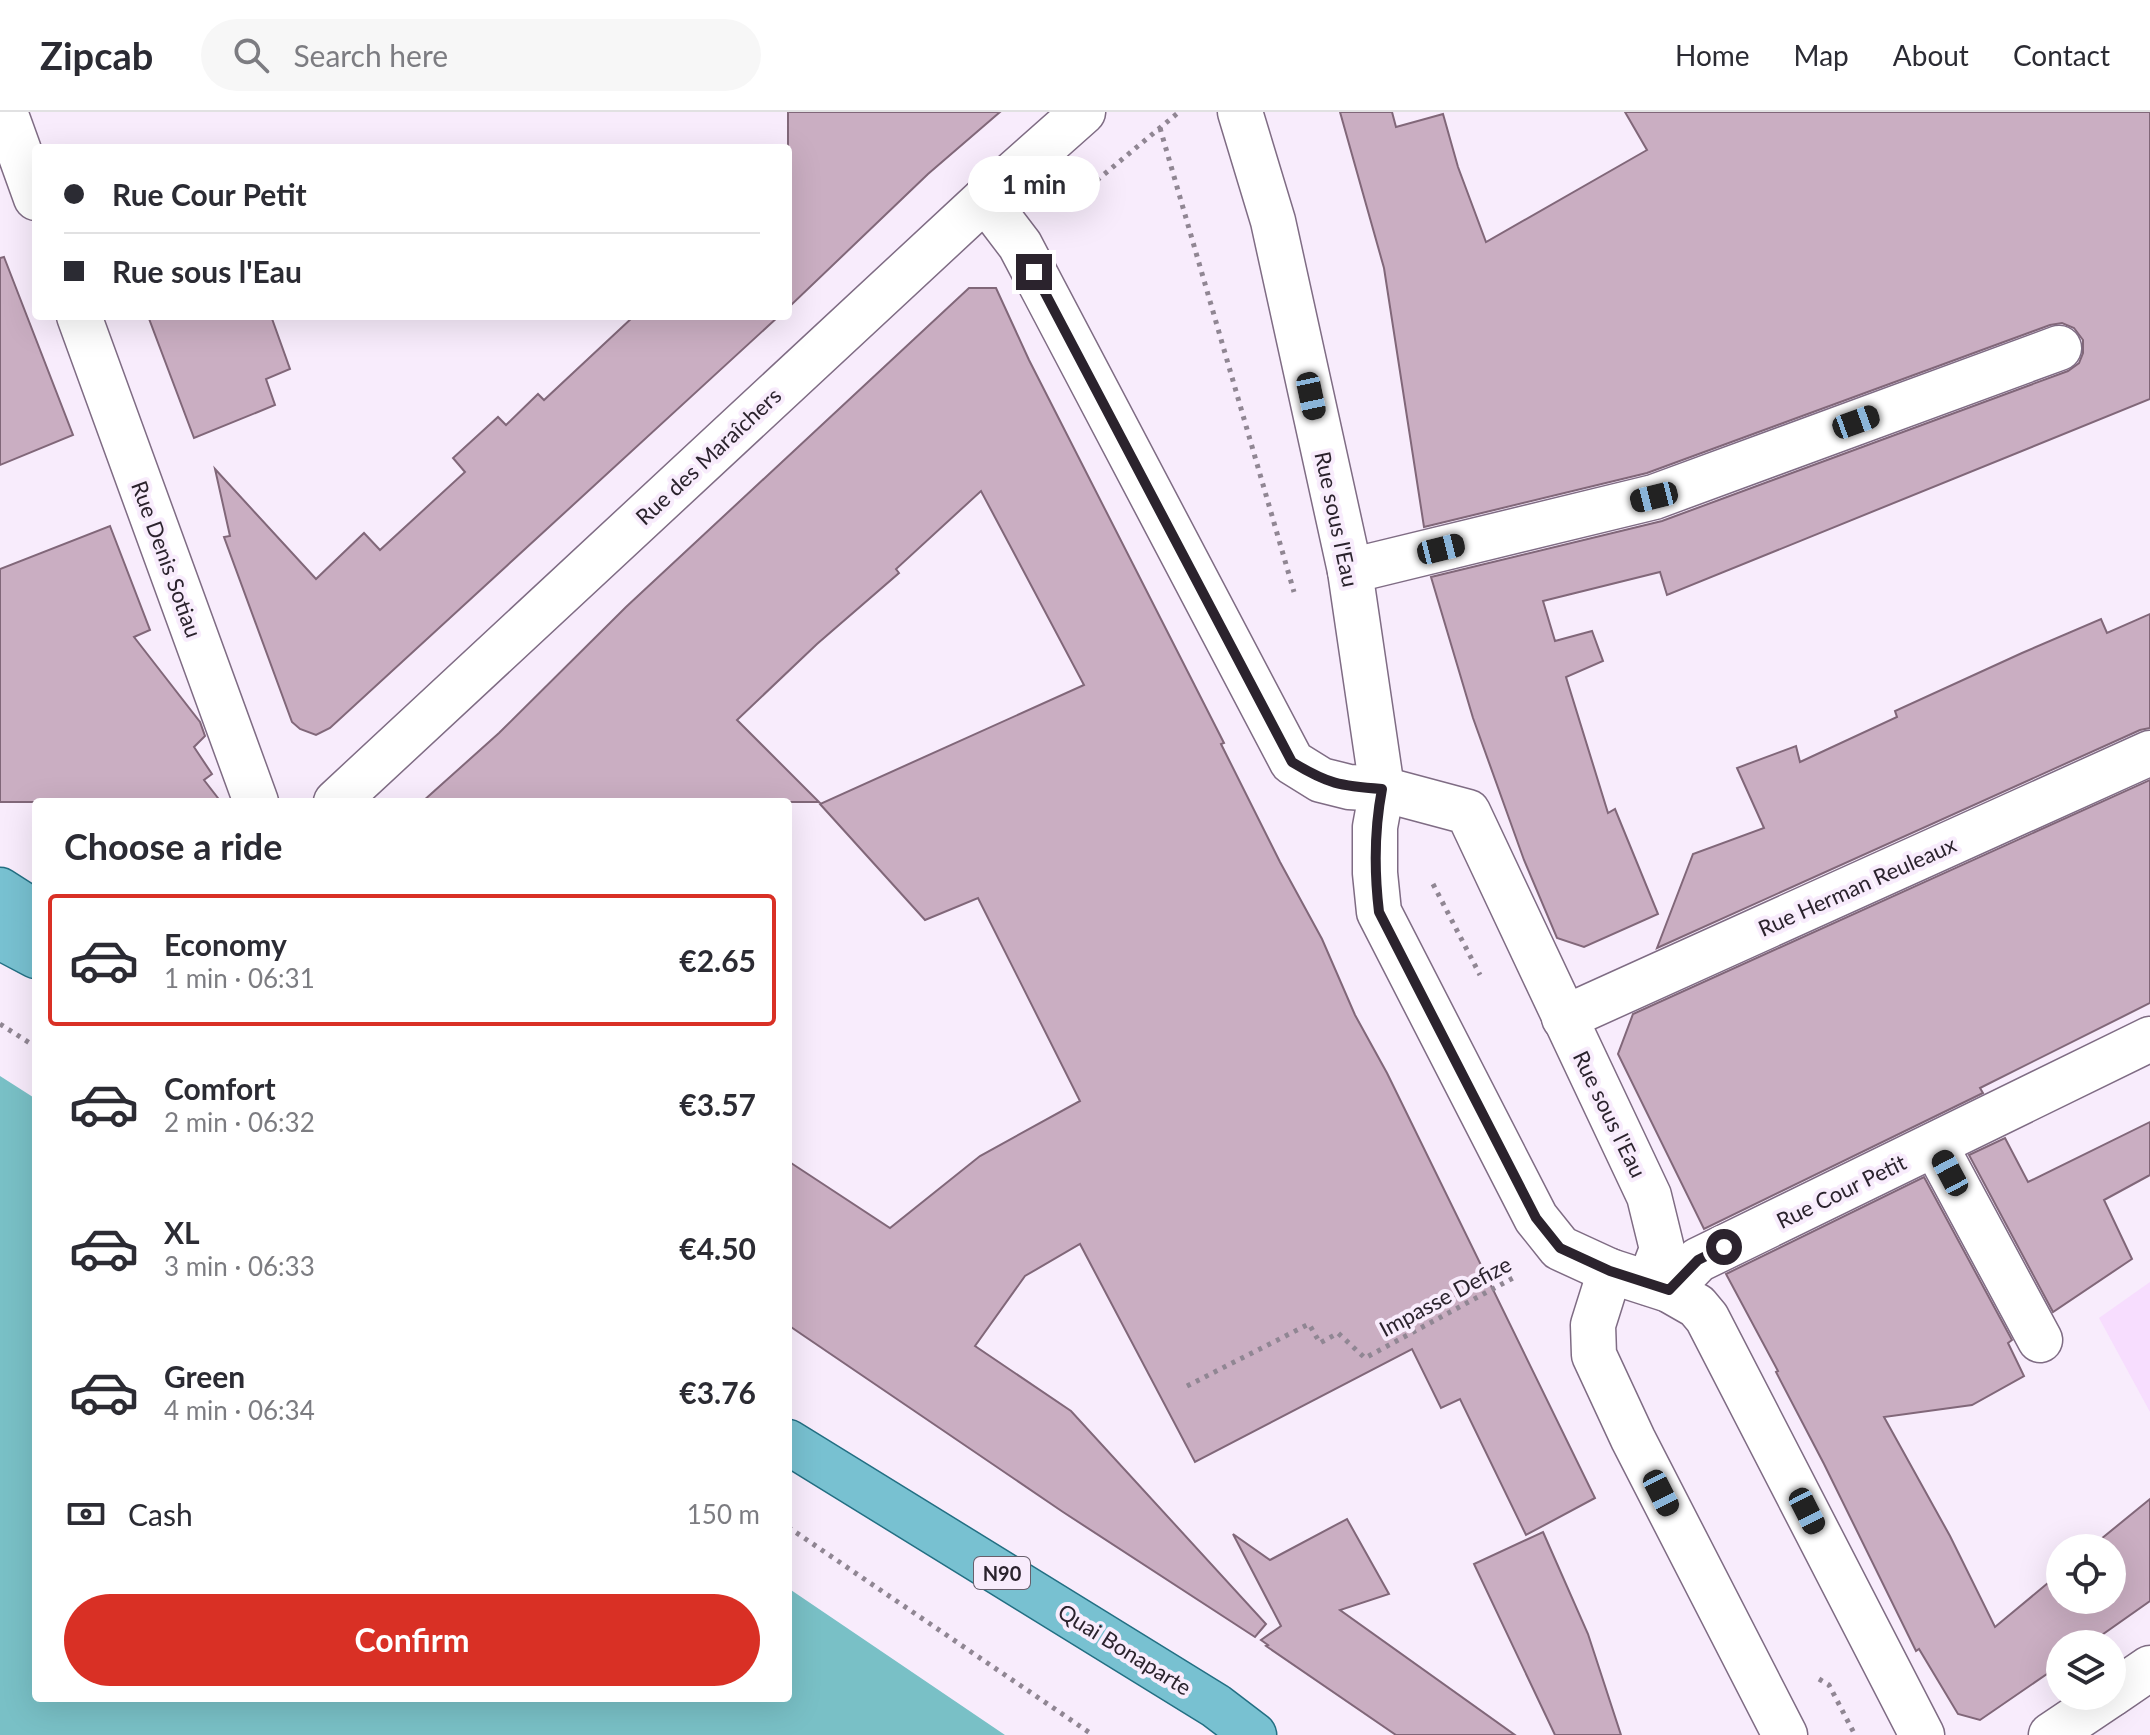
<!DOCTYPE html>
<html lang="en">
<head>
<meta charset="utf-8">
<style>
  :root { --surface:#fff; --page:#f7f7f7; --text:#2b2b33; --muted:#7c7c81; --line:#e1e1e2; --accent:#d93025 }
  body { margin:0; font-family:Lato,sans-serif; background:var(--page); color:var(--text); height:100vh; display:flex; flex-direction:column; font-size:30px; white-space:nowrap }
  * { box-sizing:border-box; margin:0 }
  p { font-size:26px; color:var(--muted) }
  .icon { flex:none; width:44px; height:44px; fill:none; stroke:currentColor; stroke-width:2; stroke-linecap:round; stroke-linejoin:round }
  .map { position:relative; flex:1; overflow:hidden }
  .sheet { position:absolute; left:32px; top:686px; width:760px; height:904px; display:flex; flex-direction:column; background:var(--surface); border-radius:8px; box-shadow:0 8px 32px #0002 }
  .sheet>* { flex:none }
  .hud { position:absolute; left:32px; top:32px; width:760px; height:176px; border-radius:8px; box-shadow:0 8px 32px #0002; display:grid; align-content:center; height:176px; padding:0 32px; background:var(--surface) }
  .fabs { position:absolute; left:2046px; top:1422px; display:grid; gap:16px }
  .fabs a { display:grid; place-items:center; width:80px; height:80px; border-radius:50%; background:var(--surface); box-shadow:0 8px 32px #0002; font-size:40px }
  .end { position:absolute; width:36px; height:36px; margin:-18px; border:10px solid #2b232d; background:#fff; box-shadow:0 0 0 4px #fff }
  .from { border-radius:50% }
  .bubble { position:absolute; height:56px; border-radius:28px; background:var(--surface); box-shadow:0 8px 32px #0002; font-size:26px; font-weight:700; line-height:56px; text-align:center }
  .car { position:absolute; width:24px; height:48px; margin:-24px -12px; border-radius:10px; box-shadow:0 0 6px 2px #0007; background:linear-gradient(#222 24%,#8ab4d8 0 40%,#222 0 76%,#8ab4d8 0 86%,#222 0) }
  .hud b { display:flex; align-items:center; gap:28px; height:76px; font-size:30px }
  .hud b+b { border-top:2px solid var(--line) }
  .hud i { width:20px; height:20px; background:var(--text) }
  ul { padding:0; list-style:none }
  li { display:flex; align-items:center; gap:24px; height:132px; margin:0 16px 12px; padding:0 16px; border:4px solid transparent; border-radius:8px }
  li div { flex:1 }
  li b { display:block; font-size:30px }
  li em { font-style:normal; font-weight:700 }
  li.active { border-color:var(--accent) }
  li>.icon { width:72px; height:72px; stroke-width:1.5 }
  h2 { padding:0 32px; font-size:36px; line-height:96px }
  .pay { display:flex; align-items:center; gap:20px; height:88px; padding:0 32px; font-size:30px }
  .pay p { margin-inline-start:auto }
  .cta { display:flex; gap:16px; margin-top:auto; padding:16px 32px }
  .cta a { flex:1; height:92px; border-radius:48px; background:var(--accent); color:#fff; font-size:32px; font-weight:700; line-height:92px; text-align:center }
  header { display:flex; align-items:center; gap:48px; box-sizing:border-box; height:112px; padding:0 40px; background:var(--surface); border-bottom:2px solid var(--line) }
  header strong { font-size:38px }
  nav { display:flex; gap:44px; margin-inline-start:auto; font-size:28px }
  .search { width:560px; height:72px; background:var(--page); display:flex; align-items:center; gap:20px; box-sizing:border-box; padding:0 28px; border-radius:44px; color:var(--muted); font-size:30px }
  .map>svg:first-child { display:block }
  .built { fill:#f7ddfe }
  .water { fill:#79c0c6 }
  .building { fill:#caaec2; stroke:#816779; stroke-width:2 }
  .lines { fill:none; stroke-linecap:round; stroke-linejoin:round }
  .minor-casing { stroke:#7f6c84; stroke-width:47 }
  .major-casing { stroke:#236f83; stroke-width:47 }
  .path { stroke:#908693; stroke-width:5; stroke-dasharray:4 6; stroke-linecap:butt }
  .minor { stroke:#fff; stroke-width:44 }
  .major { stroke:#78c1d1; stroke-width:44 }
  .route { stroke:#2b232d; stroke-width:10 }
  .labels { text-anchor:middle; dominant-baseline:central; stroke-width:8; stroke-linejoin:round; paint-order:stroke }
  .shield { fill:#f8ecfc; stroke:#685f6b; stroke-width:2 }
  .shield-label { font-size:20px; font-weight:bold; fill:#2b232d }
  .street-label { font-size:22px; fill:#2b232d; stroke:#f8ecfc }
</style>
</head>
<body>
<header>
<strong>Zipcab</strong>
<div class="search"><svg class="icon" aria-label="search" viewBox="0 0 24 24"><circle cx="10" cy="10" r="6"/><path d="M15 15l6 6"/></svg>Search here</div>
<nav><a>Home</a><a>Map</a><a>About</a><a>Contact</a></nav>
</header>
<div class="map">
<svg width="2150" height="1623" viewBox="0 0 2150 1623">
  <rect width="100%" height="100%" fill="#f8ecfc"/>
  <path class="built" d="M2150 1170V1300L2099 1206Z"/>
  <path class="water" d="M0 964 36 987V1586H788V1476L1005 1623H0Z"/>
  <g class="building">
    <path d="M788 0H1000L928 62 788 196Z"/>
    <path d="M1340 0H1392L1396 15 1443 2 1458 55 1486 130 1647 38 1625 0H2150V287L1667 483 1660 460 1543 489 1555 529 1592 519 1603 549 1566 565 1608 701 1615 697 1658 802 1584 835 1557 826 1524 748 1473 606 1431 465 1662 409 2068 259 2079 251 2083 241V228L2074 216 2062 211 2050 213 1647 361 1424 415 1384 156Z"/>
    <path d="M4 145 73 323 0 353V146Z"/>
    <path d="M969 176H996L1029 248 1224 631 1221 632 1280 750 1322 827 1355 903 1387 961 1595 1386 1526 1423 1460 1287 1441 1296 1412 1237 1195 1350 1080 1132 1025 1164 975 1234 1071 1299 1266 1512 1255 1525 1063 1400 788 1213V1049L890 1116 980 1044 1080 989 978 786 925 808 820 692 1084 573 981 379 896 457 899 461 817 532 737 608 819 690H422L499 621 626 495Z"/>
    <path d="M148 204H271L290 257 266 267 275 293 194 326Z"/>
    <path d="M634 204H779L330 616 316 623 300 617 292 610 224 425 230 424 215 357 316 467 364 421 380 438 465 360 453 346 498 305 506 313 538 282 544 288Z"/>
    <path d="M110 414 150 518 134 525 200 610 205 624 194 635 212 662 204 668 221 690H0V457Z"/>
    <path d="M2150 502V616L2140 618 1657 836 1693 742 1764 716 1737 656 1796 634 1800 650 1897 605 1895 599 2022 541 2101 507 2107 521Z"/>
    <path d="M2150 668V891L1980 976 1983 981 1704 1117 1618 942 1633 902Z"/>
    <path d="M2150 1010V1063L2104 1088 2132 1147 2053 1200 1969 1043 2005 1026 2028 1070Z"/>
    <path d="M1924 1065 2012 1228 2008 1231 2024 1264 1972 1293 1884 1305 1950 1424 1995 1515 2060 1461V1488H2112V1436H2090L2150 1387V1489L2089 1532H2060V1553L1980 1608 1958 1602 1919 1537 1916 1539 1824 1352 1776 1260 1778 1259 1726 1162Z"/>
    <path d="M1347 1407 1389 1482 1340 1498 1515 1623H1396L1266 1534 1268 1533 1261 1528 1281 1514 1233 1422 1270 1448Z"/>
    <path d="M1543 1420 1588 1522 1621 1623H1555L1474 1452Z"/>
  </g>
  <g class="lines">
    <g class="minor-casing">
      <g id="minor">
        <path d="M5 0 36 86"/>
        <path d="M1240 0 1273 109 1350 459 1382 677 1375 715V761L1379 800 1536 1106 1560 1136 1610 1159 1669 1178 1697 1194 1707 1206 1922 1623"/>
        <path d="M985 87 1020 133 1292 650 1321 668 1349 675 1382 677 1468 700 1649 1084 1662 1137 1649 1171"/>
        <path d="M79 204 256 690"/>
        <path d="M1350 459 1654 385 2059 236"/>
        <path d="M336 690 985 87 1083 0"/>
        <path d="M1564 906 2150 641"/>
        <path d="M1935 1033 2040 1228"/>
        <path d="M1610 1159 1593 1213 1594 1243 1633 1327 1785 1623"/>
        <path d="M1669 1178 1698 1148 2150 927"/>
        <path d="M2112 1582 2150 1556"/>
        <path d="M2051 1623 2109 1584"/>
      </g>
    </g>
    <g class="major-casing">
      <g id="major">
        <path d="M0 778 36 801"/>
        <path d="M0 825 36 844"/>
        <path d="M788 1330 1216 1594 1254 1623"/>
      </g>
    </g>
    <g class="path">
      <path d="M1160 16 1294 480"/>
      <path d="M1066 94 1179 0"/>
      <path d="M1433 772 1480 863"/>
      <path d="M0 912 36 935"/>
      <path d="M1187 1274 1309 1212 1320 1231 1338 1221 1365 1246 1515 1165"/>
      <path d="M788 1415 1093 1623"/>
      <path d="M1819 1567 1829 1573 1855 1623"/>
    </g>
    <use href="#minor" class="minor"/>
    <use href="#major" class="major"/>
  </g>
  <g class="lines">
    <path class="route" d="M1034 160 1292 650C1328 672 1340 674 1382 677 1374 719 1374 758 1379 800L1536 1106 1560 1136 1610 1159 1669 1178 1698 1148 1724 1135"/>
  </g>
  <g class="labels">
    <rect class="shield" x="974" y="1445" width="56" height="32" rx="6"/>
    <g class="shield-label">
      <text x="1002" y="1461">N90</text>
    </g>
    <g class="street-label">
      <text transform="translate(708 344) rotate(-43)">Rue des Maraîchers</text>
      <text transform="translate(1337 407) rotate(78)">Rue sous l'Eau</text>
      <text transform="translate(167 447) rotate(70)">Rue Denis Sotiau</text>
      <text transform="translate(1857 774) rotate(-24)">Rue Herman Reuleaux</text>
      <text transform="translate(1610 1002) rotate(64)">Rue sous l'Eau</text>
      <text transform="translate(1841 1079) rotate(-26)">Rue Cour Petit</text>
      <text transform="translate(1445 1184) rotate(-28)">Impasse Defize</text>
      <text transform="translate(1125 1537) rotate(32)">Quai Bonaparte</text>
    </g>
  </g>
</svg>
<div class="fabs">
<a><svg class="icon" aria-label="locate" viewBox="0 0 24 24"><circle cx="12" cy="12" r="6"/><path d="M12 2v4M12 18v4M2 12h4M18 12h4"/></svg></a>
<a><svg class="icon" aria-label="layers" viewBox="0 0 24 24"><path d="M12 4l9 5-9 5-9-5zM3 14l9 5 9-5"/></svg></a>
</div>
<i class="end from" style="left:1724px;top:1135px"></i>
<i class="end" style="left:1034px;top:160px"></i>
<div class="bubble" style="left:968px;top:44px;width:132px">1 min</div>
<i class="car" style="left:1311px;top:284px;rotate:168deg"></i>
<i class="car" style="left:1856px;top:310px;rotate:70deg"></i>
<i class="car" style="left:1654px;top:385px;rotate:256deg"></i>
<i class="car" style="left:1441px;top:437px;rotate:76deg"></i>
<i class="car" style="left:1950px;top:1061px;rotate:332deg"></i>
<i class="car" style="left:1661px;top:1381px;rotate:153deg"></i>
<i class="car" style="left:1807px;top:1399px;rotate:153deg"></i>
<div class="hud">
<b><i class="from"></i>Rue Cour Petit</b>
<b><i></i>Rue sous l'Eau</b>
</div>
<section class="sheet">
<h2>Choose a ride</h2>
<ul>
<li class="active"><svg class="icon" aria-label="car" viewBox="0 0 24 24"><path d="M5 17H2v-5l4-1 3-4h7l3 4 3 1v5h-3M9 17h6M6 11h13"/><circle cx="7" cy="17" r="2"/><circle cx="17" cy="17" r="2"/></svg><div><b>Economy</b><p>1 min · 06:31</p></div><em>€2.65</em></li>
<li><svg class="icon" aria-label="car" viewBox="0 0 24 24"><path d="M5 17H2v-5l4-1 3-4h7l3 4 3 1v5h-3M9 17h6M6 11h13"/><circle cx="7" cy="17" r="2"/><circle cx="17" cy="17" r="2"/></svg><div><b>Comfort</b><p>2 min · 06:32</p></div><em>€3.57</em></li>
<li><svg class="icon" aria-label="car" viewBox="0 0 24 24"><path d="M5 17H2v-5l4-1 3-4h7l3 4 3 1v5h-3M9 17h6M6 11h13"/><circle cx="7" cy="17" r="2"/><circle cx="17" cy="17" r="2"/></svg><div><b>XL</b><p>3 min · 06:33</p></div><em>€4.50</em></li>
<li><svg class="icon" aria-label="car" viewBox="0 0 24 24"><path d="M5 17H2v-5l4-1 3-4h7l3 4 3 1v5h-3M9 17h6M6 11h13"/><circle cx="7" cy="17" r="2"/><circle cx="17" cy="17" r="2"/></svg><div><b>Green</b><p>4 min · 06:34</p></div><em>€3.76</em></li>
</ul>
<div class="pay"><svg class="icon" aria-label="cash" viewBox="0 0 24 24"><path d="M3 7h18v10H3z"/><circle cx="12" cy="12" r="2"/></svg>Cash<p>150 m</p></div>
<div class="cta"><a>Confirm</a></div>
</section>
</div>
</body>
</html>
